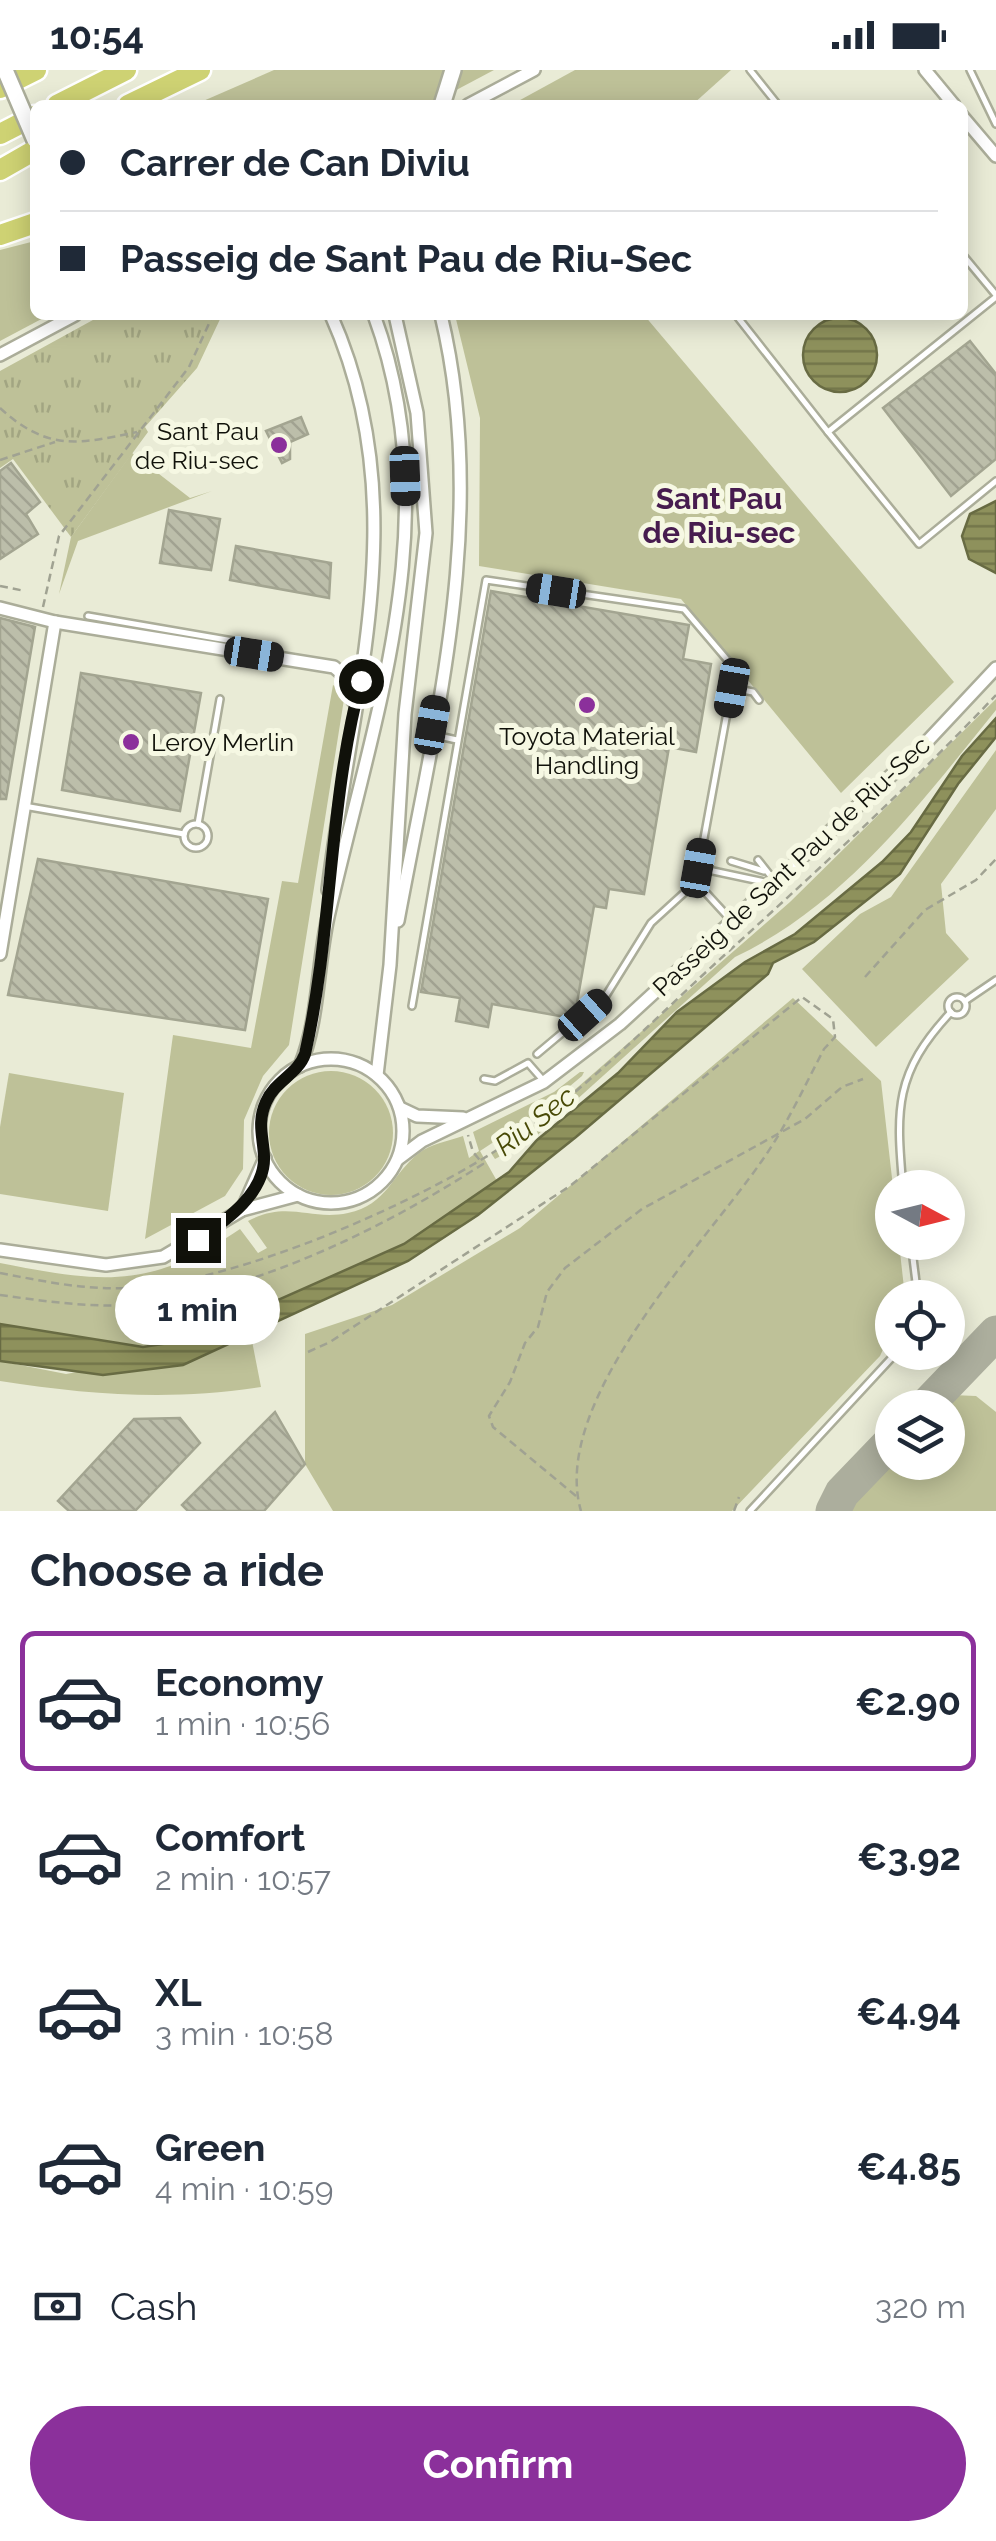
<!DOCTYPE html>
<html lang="en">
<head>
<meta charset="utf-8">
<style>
  :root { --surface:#fff; --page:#f2f2f3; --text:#1f2937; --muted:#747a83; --line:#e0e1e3; --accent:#8b309b }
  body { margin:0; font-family:Raleway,sans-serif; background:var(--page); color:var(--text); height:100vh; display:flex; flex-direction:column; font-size:38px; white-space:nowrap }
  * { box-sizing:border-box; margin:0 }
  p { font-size:32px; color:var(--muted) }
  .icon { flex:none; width:55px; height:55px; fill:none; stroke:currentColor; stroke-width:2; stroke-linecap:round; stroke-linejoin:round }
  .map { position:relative; height:1441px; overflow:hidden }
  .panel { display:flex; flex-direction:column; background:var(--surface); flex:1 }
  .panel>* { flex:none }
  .guide { position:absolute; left:30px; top:30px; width:938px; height:220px; border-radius:15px; box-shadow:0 5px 25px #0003; display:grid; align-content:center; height:220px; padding:0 30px; background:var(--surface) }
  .needle { width:65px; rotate:97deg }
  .buttons { position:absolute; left:875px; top:1100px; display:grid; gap:20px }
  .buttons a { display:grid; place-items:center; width:90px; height:90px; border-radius:50%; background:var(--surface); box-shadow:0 5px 25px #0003; font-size:50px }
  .end { position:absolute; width:45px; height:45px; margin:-22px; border:12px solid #10110a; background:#fff; box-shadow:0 0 0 5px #fff }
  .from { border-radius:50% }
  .bubble { position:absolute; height:70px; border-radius:35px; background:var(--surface); box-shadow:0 5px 25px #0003; font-size:32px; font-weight:700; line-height:70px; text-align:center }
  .car { position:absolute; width:30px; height:60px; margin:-30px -15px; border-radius:12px; box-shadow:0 0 8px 2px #0007; background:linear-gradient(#222 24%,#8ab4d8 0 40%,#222 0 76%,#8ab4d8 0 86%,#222 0) }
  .guide b { display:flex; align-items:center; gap:35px; height:95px; font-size:38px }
  .guide b+b { border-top:2px solid var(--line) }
  .guide i { width:25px; height:25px; background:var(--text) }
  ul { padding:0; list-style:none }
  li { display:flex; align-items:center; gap:30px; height:140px; margin:0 20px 15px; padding:0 10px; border:5px solid transparent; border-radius:15px }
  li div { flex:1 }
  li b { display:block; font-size:38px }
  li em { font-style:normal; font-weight:700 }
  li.current { border-color:var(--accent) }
  li>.icon { width:90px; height:90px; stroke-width:1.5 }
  h2 { padding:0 30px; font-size:45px; line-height:120px }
  .pay { display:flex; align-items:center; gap:25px; height:110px; padding:0 30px; font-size:38px }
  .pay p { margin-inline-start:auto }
  .cta { display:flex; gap:20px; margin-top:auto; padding:20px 30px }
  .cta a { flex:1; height:115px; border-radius:60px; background:var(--accent); color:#fff; font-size:40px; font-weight:700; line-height:115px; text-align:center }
  .status { display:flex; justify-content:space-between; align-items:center; height:70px; padding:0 50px; background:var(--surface); direction:ltr }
  .status svg { height:28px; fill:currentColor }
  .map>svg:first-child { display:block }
  .green { fill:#bec198 }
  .park { fill:url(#park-tufts) }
  .water { fill:url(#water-rules); stroke:#686b43; stroke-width:2.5 }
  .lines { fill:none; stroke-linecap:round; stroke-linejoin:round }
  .taxiway { stroke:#acae9d; stroke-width:35 }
  .building { fill:url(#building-back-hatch); stroke:#a3a591; stroke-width:2.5 }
  .lane-casing { stroke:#abad99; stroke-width:10 }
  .street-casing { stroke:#abad99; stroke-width:16 }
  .secondary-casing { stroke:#abad99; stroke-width:20 }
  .highway-casing { stroke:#fff; stroke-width:25 }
  .path { stroke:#a0a292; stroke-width:2.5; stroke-dasharray:8 5; stroke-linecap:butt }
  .lane { stroke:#fff; stroke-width:5 }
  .street { stroke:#fff; stroke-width:11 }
  .secondary { stroke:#fff; stroke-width:15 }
  .highway { stroke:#ced273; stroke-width:20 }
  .secondary-bridge-casing { stroke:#abad99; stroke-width:20; stroke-linecap:butt }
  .secondary-bridge { stroke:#fff; stroke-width:15 }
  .route { stroke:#10110a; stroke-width:12 }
  .poi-dot { fill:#8b309b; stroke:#f6f8e3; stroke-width:4 }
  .labels { text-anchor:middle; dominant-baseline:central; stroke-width:10; stroke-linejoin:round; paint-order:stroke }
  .poi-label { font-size:25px; fill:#10110a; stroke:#f6f8e3; text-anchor:end }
  .street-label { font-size:25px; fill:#10110a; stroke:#f6f8e3 }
  .water-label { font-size:28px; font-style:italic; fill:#484a06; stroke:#f6f8e3 }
  .quarter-label { font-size:30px; font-weight:bold; fill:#471c4f; stroke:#f6f8e3 }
</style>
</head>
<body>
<div class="status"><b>10:54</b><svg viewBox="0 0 49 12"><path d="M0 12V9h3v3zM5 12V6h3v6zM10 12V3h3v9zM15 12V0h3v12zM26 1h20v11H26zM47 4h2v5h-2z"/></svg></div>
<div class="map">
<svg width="996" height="1441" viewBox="0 0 996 1441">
  <defs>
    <pattern id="park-tufts" width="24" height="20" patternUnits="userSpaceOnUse" patternTransform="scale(2.5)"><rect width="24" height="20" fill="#bec198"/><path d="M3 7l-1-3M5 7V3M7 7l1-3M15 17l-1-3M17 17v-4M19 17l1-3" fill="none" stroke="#a2a582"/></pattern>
    <pattern id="water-rules" width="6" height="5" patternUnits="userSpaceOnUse" patternTransform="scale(2.5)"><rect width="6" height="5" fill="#8e915c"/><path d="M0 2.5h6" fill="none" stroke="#73754a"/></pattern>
    <pattern id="building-back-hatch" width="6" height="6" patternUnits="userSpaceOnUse" patternTransform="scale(2.5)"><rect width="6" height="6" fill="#bcbeaa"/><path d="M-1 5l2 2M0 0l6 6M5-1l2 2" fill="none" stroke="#a1a291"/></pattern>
  </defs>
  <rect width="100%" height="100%" fill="#e9ebd6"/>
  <g class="green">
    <path d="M274 0H494L428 35H194Z"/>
    <path d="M575 0H731L692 35H511Z"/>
    <path d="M35 171V245H49L0 271V180Z"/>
    <path d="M455 245H644L954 612 841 723 681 529 479 496 480 348Z"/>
    <path d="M132 383 190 428 212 421 78 471 59 524 71 467Z"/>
    <path d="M333 615 345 623 289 975 263 1006 244 1050 243 1099 225 1126 145 1169 173 965 251 978 282 811 298 813Z"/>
    <path d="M996 629V640C920 734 846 834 735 887L533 1069 495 1089 491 1083 516 1071 790 832Z"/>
    <path d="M996 680V739L941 814 946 863 969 889 876 977 802 899 860 844 891 827Z"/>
    <path d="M793 928 881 1011 893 1117 892 1172 899 1173 905 1227 892 1228V1260L880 1286 732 1441H333L305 1394V1264L392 1235 520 1158Z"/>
    <circle cx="331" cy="1063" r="62"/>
    <path d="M580 1002H584L582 1006 539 1042 480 1081 497 1111 404 1174 188 1270 143 1277 0 1254V1193C102 1213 149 1220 240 1159L258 1183 267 1178 248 1151C288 1130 310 1151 348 1143 387 1135 392 1104 419 1083 430 1074 449 1071 463 1066L469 1088 479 1081 473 1062 554 1022Z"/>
    <path d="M9 1003 124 1023 108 1141 0 1124V1057Z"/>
    <path d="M251 1266 261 1317C172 1331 89 1325 0 1311V1291L66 1304 230 1275Z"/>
    <path d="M952 1325 976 1326 996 1342V1441H847L861 1418 892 1385V1392H948V1338L939 1337Z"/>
  </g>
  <path class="park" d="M102 245H222L197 298 145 357 148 362 71 467 13 389 0 398V301Z"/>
  <g class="water">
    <circle cx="840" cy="285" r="37"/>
    <path d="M996 431V503L969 489 962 466 970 444Z"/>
    <path d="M996 648V667L958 714 900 804 814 872 773 893 768 904 576 1067 478 1145 408 1191 183 1295 103 1305 0 1291V1254L143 1277 188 1270 404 1174 509 1102 537 1070 618 1003 677 942 745 892 795 864 882 792 911 762 962 686Z"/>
  </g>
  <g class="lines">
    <g class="taxiway">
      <path d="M924 1338 996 1263"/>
      <path d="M833 1441 842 1423 892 1371"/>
    </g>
  </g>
  <g class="building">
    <path d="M970 271 996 304V389L951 426 883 338Z"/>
    <path d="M301 347 308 364 290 372V389L282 393 266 361Z"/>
    <path d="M11 393 40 432 26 444 38 464 0 489V401Z"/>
    <path d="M169 440 220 449 211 500 160 493Z"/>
    <path d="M236 476 331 493 329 528 230 510Z"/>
    <path d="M491 521 689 555 683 589 711 594 696 682 669 677 644 824 609 819 606 838 594 836 575 944 571 948 492 934 488 957 456 951 460 928 421 922Z"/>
    <path d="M0 548 35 557 6 729H0Z"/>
    <path d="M81 603 201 623 180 741 62 720Z"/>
    <path d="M38 789 268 829 245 960 8 925Z"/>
    <path d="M275 1342 305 1394 264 1441H188L182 1435Z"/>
    <path d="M180 1348 200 1373 135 1441H69L58 1431 134 1349Z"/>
  </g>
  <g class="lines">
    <g class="lane-casing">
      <g id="lane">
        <path d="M750 0 778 35"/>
        <path d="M970 0 996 54"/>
        <path d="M962 184 996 225"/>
        <path d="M996 227 828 362 919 474 996 411"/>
        <path d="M736 245 828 362"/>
        <path d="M88 546 233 571 245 579"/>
        <path d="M732 618 753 622 759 630"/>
        <path d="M434 665 457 670"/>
        <path d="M24 736 184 764"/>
        <path d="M198 754 220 629"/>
        <circle cx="196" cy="766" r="12"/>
        <path d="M758 790 773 809"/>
        <path d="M731 791 764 801"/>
        <path d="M699 798 769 813"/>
        <path d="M696 812 730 849"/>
        <circle cx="957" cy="936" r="9"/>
        <path d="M965 931 996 910"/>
        <path d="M412 936 486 510 684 539 735 599 696 812 651 853 605 927 537 984"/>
        <path d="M484 1009 495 1011 528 993 542 1009"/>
        <path d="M903 1118C896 1039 894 1003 951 942"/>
        <path d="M911 1172 918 1228"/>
        <path d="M750 1441 897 1282"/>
      </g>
    </g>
    <g class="street-casing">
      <g id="street">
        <path d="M925 0 954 35"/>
        <path d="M468 35 534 0"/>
        <path d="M962 46 996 86"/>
        <path d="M0 285 75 245"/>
        <path d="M0 538 55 552 334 597 349 610 353 631"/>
        <path d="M328 820C351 624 417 437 331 245"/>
        <path d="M398 851C435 650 490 448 441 245"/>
        <path d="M0 884 55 552"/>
        <circle cx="331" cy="1061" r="72"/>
        <path d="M300 996C319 950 317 896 328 847 373 648 449 448 374 245"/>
        <path d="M377 1005 390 895 405 644 426 463 417 343 395 245"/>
        <path d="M400 1038 417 1046 463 1048"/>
        <path d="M398 1089 422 1071 544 1012 620 954 922 677 996 598"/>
        <path d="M242 1140 265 1088"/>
        <path d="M0 1180 106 1195 163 1187 242 1140 298 1125"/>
      </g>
    </g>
    <g class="secondary-casing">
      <path id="secondary" d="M442 35 453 0"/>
    </g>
    <g class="highway-casing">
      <g id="highway">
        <path d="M0 18 36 0"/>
        <path d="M57 35 126 0"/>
        <path d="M128 35 200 0"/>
        <path d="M0 64 35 46"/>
        <path d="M0 100 35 80"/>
        <path d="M0 165 35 153"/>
      </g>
    </g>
    <g class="path">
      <path d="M0 338C48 382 79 374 137 362"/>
      <path d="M0 390 55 372"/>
      <path d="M0 516 25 521"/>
      <path d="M43 537 59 466 189 297 213 245"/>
      <path d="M865 907 925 840 976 810 996 789"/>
      <path d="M0 1203C42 1211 84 1220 127 1218 236 1213 422 1132 512 1070 590 1017 659 944 729 881 820 798 911 715 996 625"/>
      <path d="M0 1225C57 1233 119 1242 176 1229 285 1206 390 1154 483 1094L473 1082 468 1065"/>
      <path d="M308 1282 330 1272 570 1116 802 927 833 949 835 967 824 979C804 1017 786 1057 761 1092 703 1176 549 1332 581 1441"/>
      <path d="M576 1426 493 1357 489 1346 510 1312 525 1273 538 1257 547 1222 565 1198 642 1139 805 1049 842 1017 863 1009"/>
      <path d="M734 1441 739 1427"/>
    </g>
    <use href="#lane" class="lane"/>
    <use href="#street" class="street"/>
    <use href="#secondary" class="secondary"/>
    <use href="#highway" class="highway"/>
    <g class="secondary-bridge-casing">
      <path id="secondary-bridge" d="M5 0 35 70"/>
    </g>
    <use href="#secondary-bridge" class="secondary-bridge"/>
  </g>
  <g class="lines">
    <path class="route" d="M198 1170C225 1151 266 1123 264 1086 263 1066 257 1052 266 1032 275 1011 298 1004 305 984 333 861 328 733 361 611"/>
  </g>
  <g class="poi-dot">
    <circle cx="279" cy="375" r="10"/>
    <circle cx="587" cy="635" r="10"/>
    <circle cx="131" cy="672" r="10"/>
  </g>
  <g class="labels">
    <g class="poi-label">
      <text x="259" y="361">Sant Pau<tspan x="259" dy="29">de Riu-sec</tspan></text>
      <text x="587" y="666" text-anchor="middle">Toyota Material<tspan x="587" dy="29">Handling</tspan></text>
      <text x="151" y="672" text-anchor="start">Leroy Merlin</text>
    </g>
    <g class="street-label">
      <text transform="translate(791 796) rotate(-43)">Passeig de Sant Pau de Riu-Sec</text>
    </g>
    <g class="water-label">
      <text transform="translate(535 1051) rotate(-38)">Riu Sec</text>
    </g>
    <g class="quarter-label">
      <text x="719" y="428">Sant Pau<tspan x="719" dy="34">de Riu-sec</tspan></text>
    </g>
  </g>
</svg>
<div class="buttons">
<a><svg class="needle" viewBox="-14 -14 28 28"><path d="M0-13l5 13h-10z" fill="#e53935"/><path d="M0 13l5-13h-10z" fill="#747a83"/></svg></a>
<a><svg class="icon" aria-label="locate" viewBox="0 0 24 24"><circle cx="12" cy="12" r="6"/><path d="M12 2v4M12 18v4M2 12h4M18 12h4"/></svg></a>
<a><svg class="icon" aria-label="layers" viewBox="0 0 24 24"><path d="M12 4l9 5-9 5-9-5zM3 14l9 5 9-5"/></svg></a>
</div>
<i class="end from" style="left:361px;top:611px"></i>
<i class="end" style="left:198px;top:1170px"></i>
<div class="bubble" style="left:115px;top:1205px;width:165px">1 min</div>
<i class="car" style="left:405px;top:406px;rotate:178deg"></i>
<i class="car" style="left:556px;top:521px;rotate:279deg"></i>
<i class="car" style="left:254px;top:584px;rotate:99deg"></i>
<i class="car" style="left:732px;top:618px;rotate:190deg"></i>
<i class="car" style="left:432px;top:655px;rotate:10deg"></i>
<i class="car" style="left:698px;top:798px;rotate:10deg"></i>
<i class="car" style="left:585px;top:945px;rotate:48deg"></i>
<div class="guide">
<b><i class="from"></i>Carrer de Can Diviu</b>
<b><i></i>Passeig de Sant Pau de Riu-Sec</b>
</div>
</div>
<section class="panel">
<h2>Choose a ride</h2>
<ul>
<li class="current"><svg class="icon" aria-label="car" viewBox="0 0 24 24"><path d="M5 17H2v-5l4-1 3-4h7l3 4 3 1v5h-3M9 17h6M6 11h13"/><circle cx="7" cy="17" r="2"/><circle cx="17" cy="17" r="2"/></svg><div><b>Economy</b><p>1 min · 10:56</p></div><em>€2.90</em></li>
<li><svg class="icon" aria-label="car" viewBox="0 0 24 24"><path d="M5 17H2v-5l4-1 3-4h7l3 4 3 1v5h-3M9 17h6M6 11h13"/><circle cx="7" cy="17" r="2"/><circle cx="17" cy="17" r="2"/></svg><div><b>Comfort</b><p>2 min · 10:57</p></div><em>€3.92</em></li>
<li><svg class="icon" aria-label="car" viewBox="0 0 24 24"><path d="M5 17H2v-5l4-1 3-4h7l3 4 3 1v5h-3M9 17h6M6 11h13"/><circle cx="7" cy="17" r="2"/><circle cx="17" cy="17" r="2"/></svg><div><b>XL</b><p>3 min · 10:58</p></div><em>€4.94</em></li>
<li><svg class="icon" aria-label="car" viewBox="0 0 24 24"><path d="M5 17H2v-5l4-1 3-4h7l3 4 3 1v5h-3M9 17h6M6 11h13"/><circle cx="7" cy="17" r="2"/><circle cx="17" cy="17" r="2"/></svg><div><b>Green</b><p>4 min · 10:59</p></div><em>€4.85</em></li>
</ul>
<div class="pay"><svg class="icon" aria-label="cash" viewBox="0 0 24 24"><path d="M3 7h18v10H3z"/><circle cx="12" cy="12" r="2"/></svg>Cash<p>320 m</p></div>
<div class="cta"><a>Confirm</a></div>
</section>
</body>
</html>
